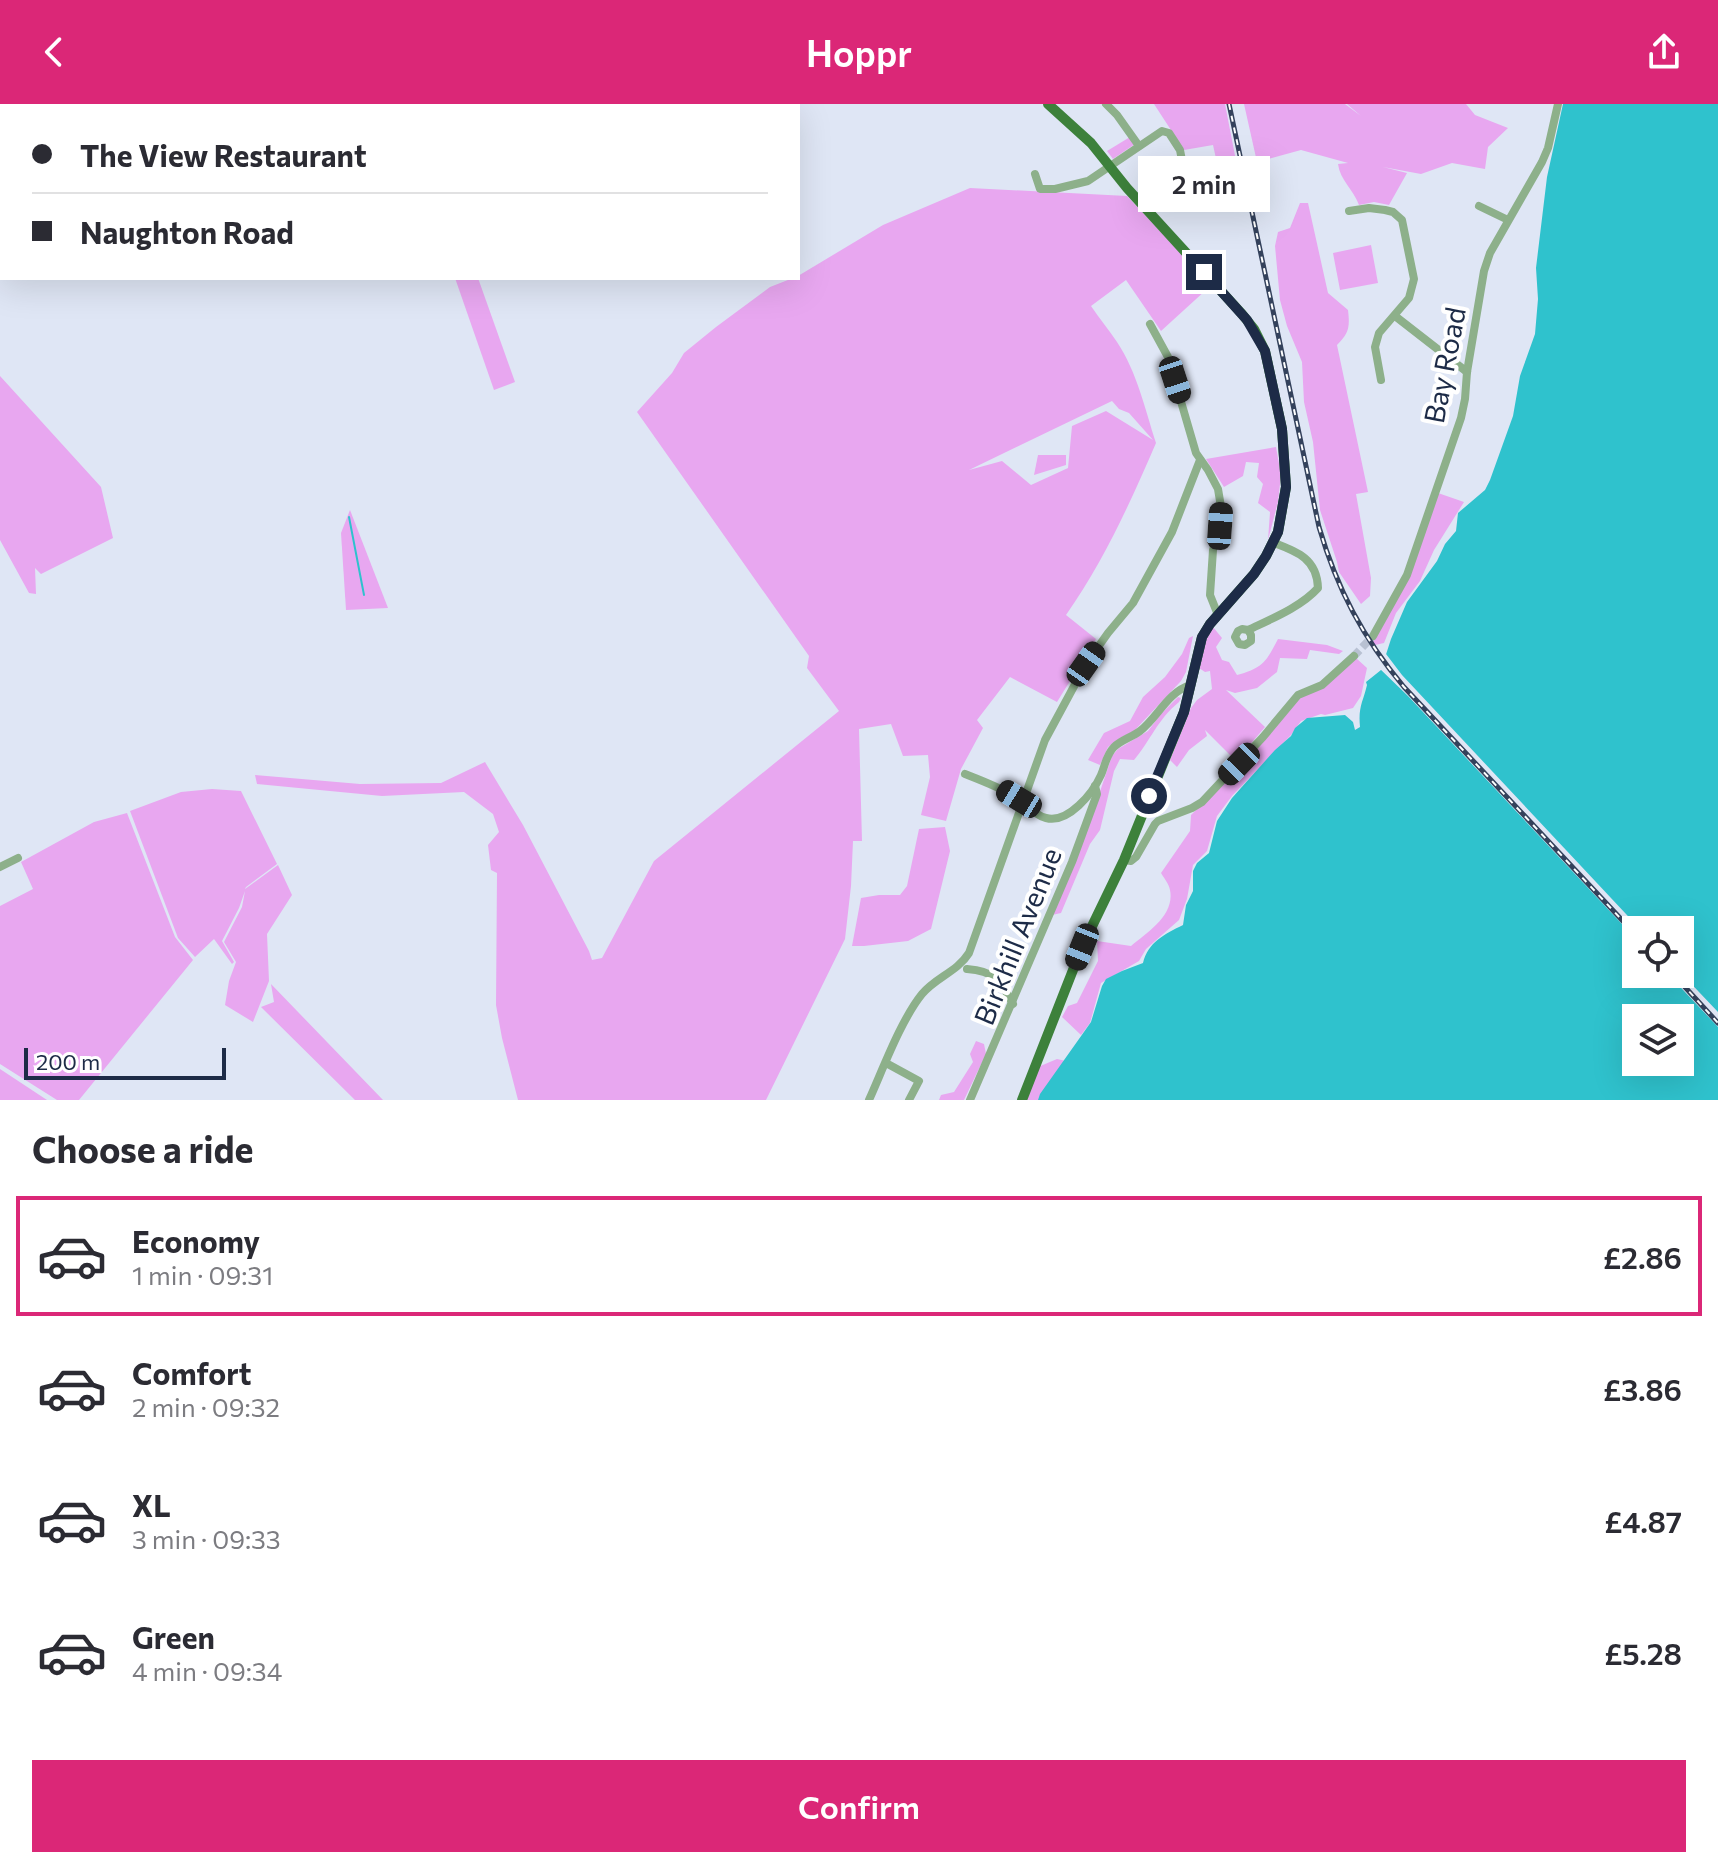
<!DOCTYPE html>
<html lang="en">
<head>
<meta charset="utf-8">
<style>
  :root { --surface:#fff; --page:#f7f7f7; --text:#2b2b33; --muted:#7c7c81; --line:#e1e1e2; --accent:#db2777 }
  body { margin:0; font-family:Commissioner,sans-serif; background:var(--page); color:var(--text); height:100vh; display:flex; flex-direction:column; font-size:30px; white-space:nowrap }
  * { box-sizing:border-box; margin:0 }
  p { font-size:26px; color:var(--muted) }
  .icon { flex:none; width:44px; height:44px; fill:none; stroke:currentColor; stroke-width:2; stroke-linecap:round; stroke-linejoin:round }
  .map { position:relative; height:996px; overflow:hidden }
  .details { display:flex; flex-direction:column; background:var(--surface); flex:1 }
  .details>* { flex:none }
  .top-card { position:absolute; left:0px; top:0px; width:800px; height:176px; box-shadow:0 8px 32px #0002; display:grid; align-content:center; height:176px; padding:0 32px; background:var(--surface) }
  .tools { position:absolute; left:1622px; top:812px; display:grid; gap:16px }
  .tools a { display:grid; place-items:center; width:72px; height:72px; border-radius:0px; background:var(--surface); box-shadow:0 8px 32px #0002; font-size:40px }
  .scale { position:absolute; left:24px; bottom:20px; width:202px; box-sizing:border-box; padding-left:8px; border:4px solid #1d2b47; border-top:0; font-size:22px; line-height:28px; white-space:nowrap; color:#1d2b47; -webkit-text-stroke:6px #fff; paint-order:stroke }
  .end { position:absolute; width:36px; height:36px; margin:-18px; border:10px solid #1d2b47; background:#fff; box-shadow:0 0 0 4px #fff }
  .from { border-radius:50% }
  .bubble { position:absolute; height:56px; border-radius:0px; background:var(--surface); box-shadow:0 8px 32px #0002; font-size:26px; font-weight:600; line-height:56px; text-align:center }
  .car { position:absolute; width:24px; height:48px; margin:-24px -12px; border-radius:10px; box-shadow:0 0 6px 2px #0007; background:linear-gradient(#222 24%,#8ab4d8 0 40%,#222 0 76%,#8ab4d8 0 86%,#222 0) }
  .top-card b { display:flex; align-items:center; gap:28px; height:76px; font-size:30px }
  .top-card b+b { border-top:2px solid var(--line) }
  .top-card i { width:20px; height:20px; background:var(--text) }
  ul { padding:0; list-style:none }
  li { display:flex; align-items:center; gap:24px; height:120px; margin:0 16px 12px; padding:0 16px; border:4px solid transparent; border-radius:0px }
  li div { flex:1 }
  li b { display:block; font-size:30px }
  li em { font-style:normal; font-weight:600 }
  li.on { border-color:var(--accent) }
  li>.icon { width:72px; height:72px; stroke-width:1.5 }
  h2 { padding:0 32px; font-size:36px; line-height:96px }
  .action { display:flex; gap:16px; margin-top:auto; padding:16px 32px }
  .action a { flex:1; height:92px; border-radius:0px; background:var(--accent); color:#fff; font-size:32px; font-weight:600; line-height:92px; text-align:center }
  header { display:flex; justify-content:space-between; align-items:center; height:104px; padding:0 32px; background:var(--accent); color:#fff; font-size:36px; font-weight:600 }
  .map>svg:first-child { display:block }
  .green { fill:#e8a7f0; fill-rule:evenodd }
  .water { fill:#2fc2cd; fill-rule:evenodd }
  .pier { fill:#dfe6f5 }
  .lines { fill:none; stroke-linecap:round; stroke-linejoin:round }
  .stream { stroke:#2fc2cd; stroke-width:2 }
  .minor-tunnel { stroke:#b8c1d2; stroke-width:8; stroke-dasharray:8 4; stroke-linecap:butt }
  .minor { stroke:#8db08a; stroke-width:8 }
  .major { stroke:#3d813b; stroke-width:10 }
  .rail-casing { stroke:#34425c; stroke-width:5 }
  .rail { stroke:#fff; stroke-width:2; stroke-dasharray:6; stroke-linecap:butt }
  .route { stroke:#1d2b47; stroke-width:10 }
  .labels { text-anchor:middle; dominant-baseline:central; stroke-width:8; stroke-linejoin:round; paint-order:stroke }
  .street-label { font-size:28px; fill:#1d2b47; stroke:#fff }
</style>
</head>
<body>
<header><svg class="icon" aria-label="back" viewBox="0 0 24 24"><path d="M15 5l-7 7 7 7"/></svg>Hoppr<svg class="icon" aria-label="share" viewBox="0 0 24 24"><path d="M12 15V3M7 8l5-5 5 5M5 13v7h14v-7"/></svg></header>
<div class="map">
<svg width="1718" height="996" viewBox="0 0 1718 996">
  <rect width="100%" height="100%" fill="#dfe6f5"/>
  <g class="green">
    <path d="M1154 0H1225L1244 98 1227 104 1213 41 1184 46Z"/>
    <path d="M1244 0H1345L1361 12 1347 0H1466L1475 11 1508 24 1488 43 1485 65 1452 59 1421 70 1383 63 1407 69 1389 101 1374 98 1359 101C1353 85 1340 76 1338 60L1348 59 1301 46 1257 58Z"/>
    <path d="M1130 33 1135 40 1113 55 1107 47Z"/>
    <path d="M970 84 1127 92 1203 173 1206 186 1161 227 1126 176 1091 202C1099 214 1109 226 1117 238 1137 268 1145 305 1156 339 1130 399 1104 457 1066 511L1096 535 1057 598 1010 573 977 616 983 624 961 665 946 717 921 711 930 673 928 651 903 652 891 620 859 625 862 737H853L851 782 845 835 766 996H518L502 934 496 901 497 769 491 766 488 741 499 728 493 710 464 688 382 692 257 680 255 671 360 680 441 679 485 658 523 721 589 847 592 856 602 854 654 757 839 607 807 564 809 552 637 308 672 269 684 249 716 223 770 183 793 174H798V172L883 121ZM1112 297 1119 305 1129 309 1153 336 1106 307 1072 322 1068 364 1031 381 1002 357 969 366Z"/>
    <path d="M1300 99H1308L1328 189 1348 206C1350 223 1349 229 1337 241L1368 388 1356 390 1371 474 1370 492 1361 500 1339 468 1337 458 1320 406 1313 338 1304 298 1302 258 1287 222 1280 196 1275 142 1278 128 1290 124Z"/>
    <path d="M1371 141 1378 179 1340 186 1333 149Z"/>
    <path d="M455 174H478L515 278 494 286Z"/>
    <path d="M0 272 101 383 113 434 41 470 35 464 36 490 29 489 0 436Z"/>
    <path d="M1276 343 1281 371 1278 398 1268 436 1270 408 1258 399 1263 380 1257 373 1259 359 1246 358 1243 372 1224 383 1206 355Z"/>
    <path d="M1038 351H1066V361L1034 371Z"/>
    <path d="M1438 389 1464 398 1434 446 1420 477 1396 509 1384 539 1375 541 1372 537 1408 474Z"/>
    <path d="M350 406 388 504 346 506 341 429Z"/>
    <path d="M1213 523 1222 534 1216 543 1222 556 1229 558 1237 571C1263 564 1266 558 1278 535L1327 541 1343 547 1339 550 1310 546 1307 555 1280 554 1277 568 1257 584 1235 589 1226 586 1265 623 1236 657 1205 626 1207 632 1189 646 1177 663 1170 656 1191 604 1197 596 1212 585 1210 567 1205 568 1199 564 1204 537Z"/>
    <path d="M1193 532 1186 568 1181 577 1134 627 1120 634 1108 643 1100 661 1088 656 1104 629 1130 617 1143 593 1165 573 1182 550 1189 534Z"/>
    <path d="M1356 554 1367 564 1361 592 1353 604 1325 611 1321 610 1301 617 1291 631 1232 692 1217 712 1207 747 1193 761 1187 795 1179 816 1146 845 1139 857 1101 879 1090 919 1081 931 1062 913 1068 902 1077 899 1098 857 1097 837 1131 842C1148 828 1175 811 1170 786 1169 780 1164 774 1161 769L1190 727 1191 711 1225 678 1297 596Z"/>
    <path d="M1178 593 1181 594 1179 598C1157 616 1151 636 1134 656L1120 655 1114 667 1100 726 1090 740 1061 809 1052 811 1090 717 1112 652 1118 645 1148 627 1161 610Z"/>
    <path d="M212 685 241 687 277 760 246 783 245 785 278 761 292 791 267 830 269 877 253 918 225 901 229 877 236 858 224 838 242 803 245 787 239 804 222 837 234 858 232 860 214 835 195 853 178 834 130 707 181 688Z"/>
    <path d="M127 709 175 833 193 856 79 996H57L0 960V802L33 785 21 758 94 718Z"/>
    <path d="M945 723 950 747 931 825 908 837 864 842H852L861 794 879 791H900L907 782 919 725Z"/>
    <path d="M271 880 383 996H355L261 903 274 898Z"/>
    <path d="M976 937 984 940 986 950 964 996H939L941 991 954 988 973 958 970 950Z"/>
    <path d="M1057 955 1066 957 1054 996H1027L1038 963Z"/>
    <path d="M0 965 47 996H0Z"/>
  </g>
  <path class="water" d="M1563 0H1718V996H1038L1040 990 1091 918 1102 882 1106 875 1122 867 1143 859C1148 838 1165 830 1183 821L1186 801 1193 787V767L1197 759 1209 749 1217 717 1232 694 1275 646 1291 632 1295 624 1307 614 1345 611 1353 618 1355 626 1360 623C1358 603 1363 598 1367 581L1366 578 1381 566 1391 535 1407 498 1437 457 1445 440 1456 427 1458 409 1485 386 1490 376 1513 312 1520 272 1535 230 1538 195 1536 164 1547 73ZM1636 826H1680V870H1636ZM1636 914H1680V958H1636Z"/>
  <g class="pier">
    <path d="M1383 546 1402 571 1641 826H1636V835L1408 592 1378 563Z"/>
    <path d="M1680 868 1718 908V923L1668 870H1680Z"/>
  </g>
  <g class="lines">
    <path class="stream" d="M349 413 364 491"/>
    <path class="minor-tunnel" d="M1354 552 1373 532"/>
    <g class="minor">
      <path d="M1106 0 1117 11 1139 42"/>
      <path d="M1035 70 1040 85H1055L1088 77 1162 27 1169 29 1180 46 1188 88"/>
      <path d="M1179 90 1215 81"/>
      <path d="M1479 102 1508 116"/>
      <path d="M1349 107 1369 104 1385 106 1393 108 1402 116 1414 175 1409 194 1379 229 1375 243 1381 276"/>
      <path d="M1395 212 1467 268"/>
      <path d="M1150 220 1168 253 1196 349 1208 366 1218 385 1221 403 1220 422 1213 446 1210 491 1218 511"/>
      <path d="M1248 526 1251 531V537L1245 541 1239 540 1235 533 1238 527 1242 525 1248 526C1271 515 1301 503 1318 484 1317 455 1298 448 1274 439"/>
      <path d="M1373 532 1407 471 1461 314 1465 295 1467 268 1484 167 1490 149 1542 58 1548 44 1558 0"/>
      <path d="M965 670C983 677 999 683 1016 693 1026 700 1034 711 1046 714 1068 720 1093 689 1101 671 1105 662 1106 651 1114 643 1121 636 1132 633 1140 627 1158 613 1167 589 1190 581"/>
      <path d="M1124 756 1131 757 1136 753 1155 720 1158 717 1192 704 1202 698 1263 633 1298 591 1322 581 1354 552"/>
      <path d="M0 763 18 754"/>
      <path d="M967 865C995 867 1000 876 1013 900"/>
      <path d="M886 959 919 977 909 996"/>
      <path d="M869 996C883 965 901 916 922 890 936 873 957 868 969 849L1045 636 1086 560 1108 529 1133 499 1172 428 1200 356"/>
      <path d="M970 996 1072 758 1097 690 1095 682"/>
    </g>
    <path class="major" d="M1022 996 1082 843 1124 756 1184 608 1202 533 1210 520 1254 470 1266 452 1278 428 1286 383 1282 325 1265 247 1254 225 1242 210 1127 84 1091 39 1048 0"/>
    <g class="rail-casing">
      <g id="rail">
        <path d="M1229 0 1319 423C1337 485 1363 534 1404 583L1636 831"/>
        <path d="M1673 870 1718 919"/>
      </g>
    </g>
    <use href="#rail" class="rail"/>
  </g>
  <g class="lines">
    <path class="route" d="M1149 692 1184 608 1202 533 1210 520 1254 470 1266 452 1278 428 1286 383 1282 325 1265 247 1247 216 1204 168"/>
  </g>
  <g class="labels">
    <g class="street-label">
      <text transform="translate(1444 261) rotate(-79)">Bay Road</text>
      <text transform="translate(1017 832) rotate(-68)">Birkhill Avenue</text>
    </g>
  </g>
</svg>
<div class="tools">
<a><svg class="icon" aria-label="locate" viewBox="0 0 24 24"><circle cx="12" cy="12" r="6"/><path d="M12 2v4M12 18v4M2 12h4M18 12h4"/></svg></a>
<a><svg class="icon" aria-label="layers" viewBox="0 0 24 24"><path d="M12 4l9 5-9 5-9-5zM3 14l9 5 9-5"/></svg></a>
</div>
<div class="scale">200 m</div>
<i class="end from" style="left:1149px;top:692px"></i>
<i class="end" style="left:1204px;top:168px"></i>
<div class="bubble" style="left:1138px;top:52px;width:132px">2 min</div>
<i class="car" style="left:1175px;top:276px;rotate:162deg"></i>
<i class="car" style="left:1220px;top:422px;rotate:4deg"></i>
<i class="car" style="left:1086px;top:560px;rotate:35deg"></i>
<i class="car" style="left:1239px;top:660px;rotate:224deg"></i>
<i class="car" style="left:1019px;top:695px;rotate:301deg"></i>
<i class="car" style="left:1082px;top:843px;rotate:202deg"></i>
<div class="top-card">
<b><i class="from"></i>The View Restaurant</b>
<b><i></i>Naughton Road</b>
</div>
</div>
<section class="details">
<h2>Choose a ride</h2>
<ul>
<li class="on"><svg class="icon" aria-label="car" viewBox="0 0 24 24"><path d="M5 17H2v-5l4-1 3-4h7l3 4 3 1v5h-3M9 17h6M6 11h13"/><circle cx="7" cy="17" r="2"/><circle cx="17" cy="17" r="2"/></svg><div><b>Economy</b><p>1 min · 09:31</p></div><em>£2.86</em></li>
<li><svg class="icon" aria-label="car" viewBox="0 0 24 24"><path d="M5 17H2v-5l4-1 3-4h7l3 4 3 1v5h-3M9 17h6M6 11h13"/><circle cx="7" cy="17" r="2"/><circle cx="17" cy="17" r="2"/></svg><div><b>Comfort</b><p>2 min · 09:32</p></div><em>£3.86</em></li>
<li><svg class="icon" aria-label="car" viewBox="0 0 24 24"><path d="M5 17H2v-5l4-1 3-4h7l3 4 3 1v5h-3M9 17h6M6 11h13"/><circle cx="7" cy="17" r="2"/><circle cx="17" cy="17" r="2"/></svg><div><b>XL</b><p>3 min · 09:33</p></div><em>£4.87</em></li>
<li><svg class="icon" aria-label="car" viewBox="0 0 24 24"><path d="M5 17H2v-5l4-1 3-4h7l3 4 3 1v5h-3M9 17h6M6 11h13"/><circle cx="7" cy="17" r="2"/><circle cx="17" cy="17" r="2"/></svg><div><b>Green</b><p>4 min · 09:34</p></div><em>£5.28</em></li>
</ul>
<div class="action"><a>Confirm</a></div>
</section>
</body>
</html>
